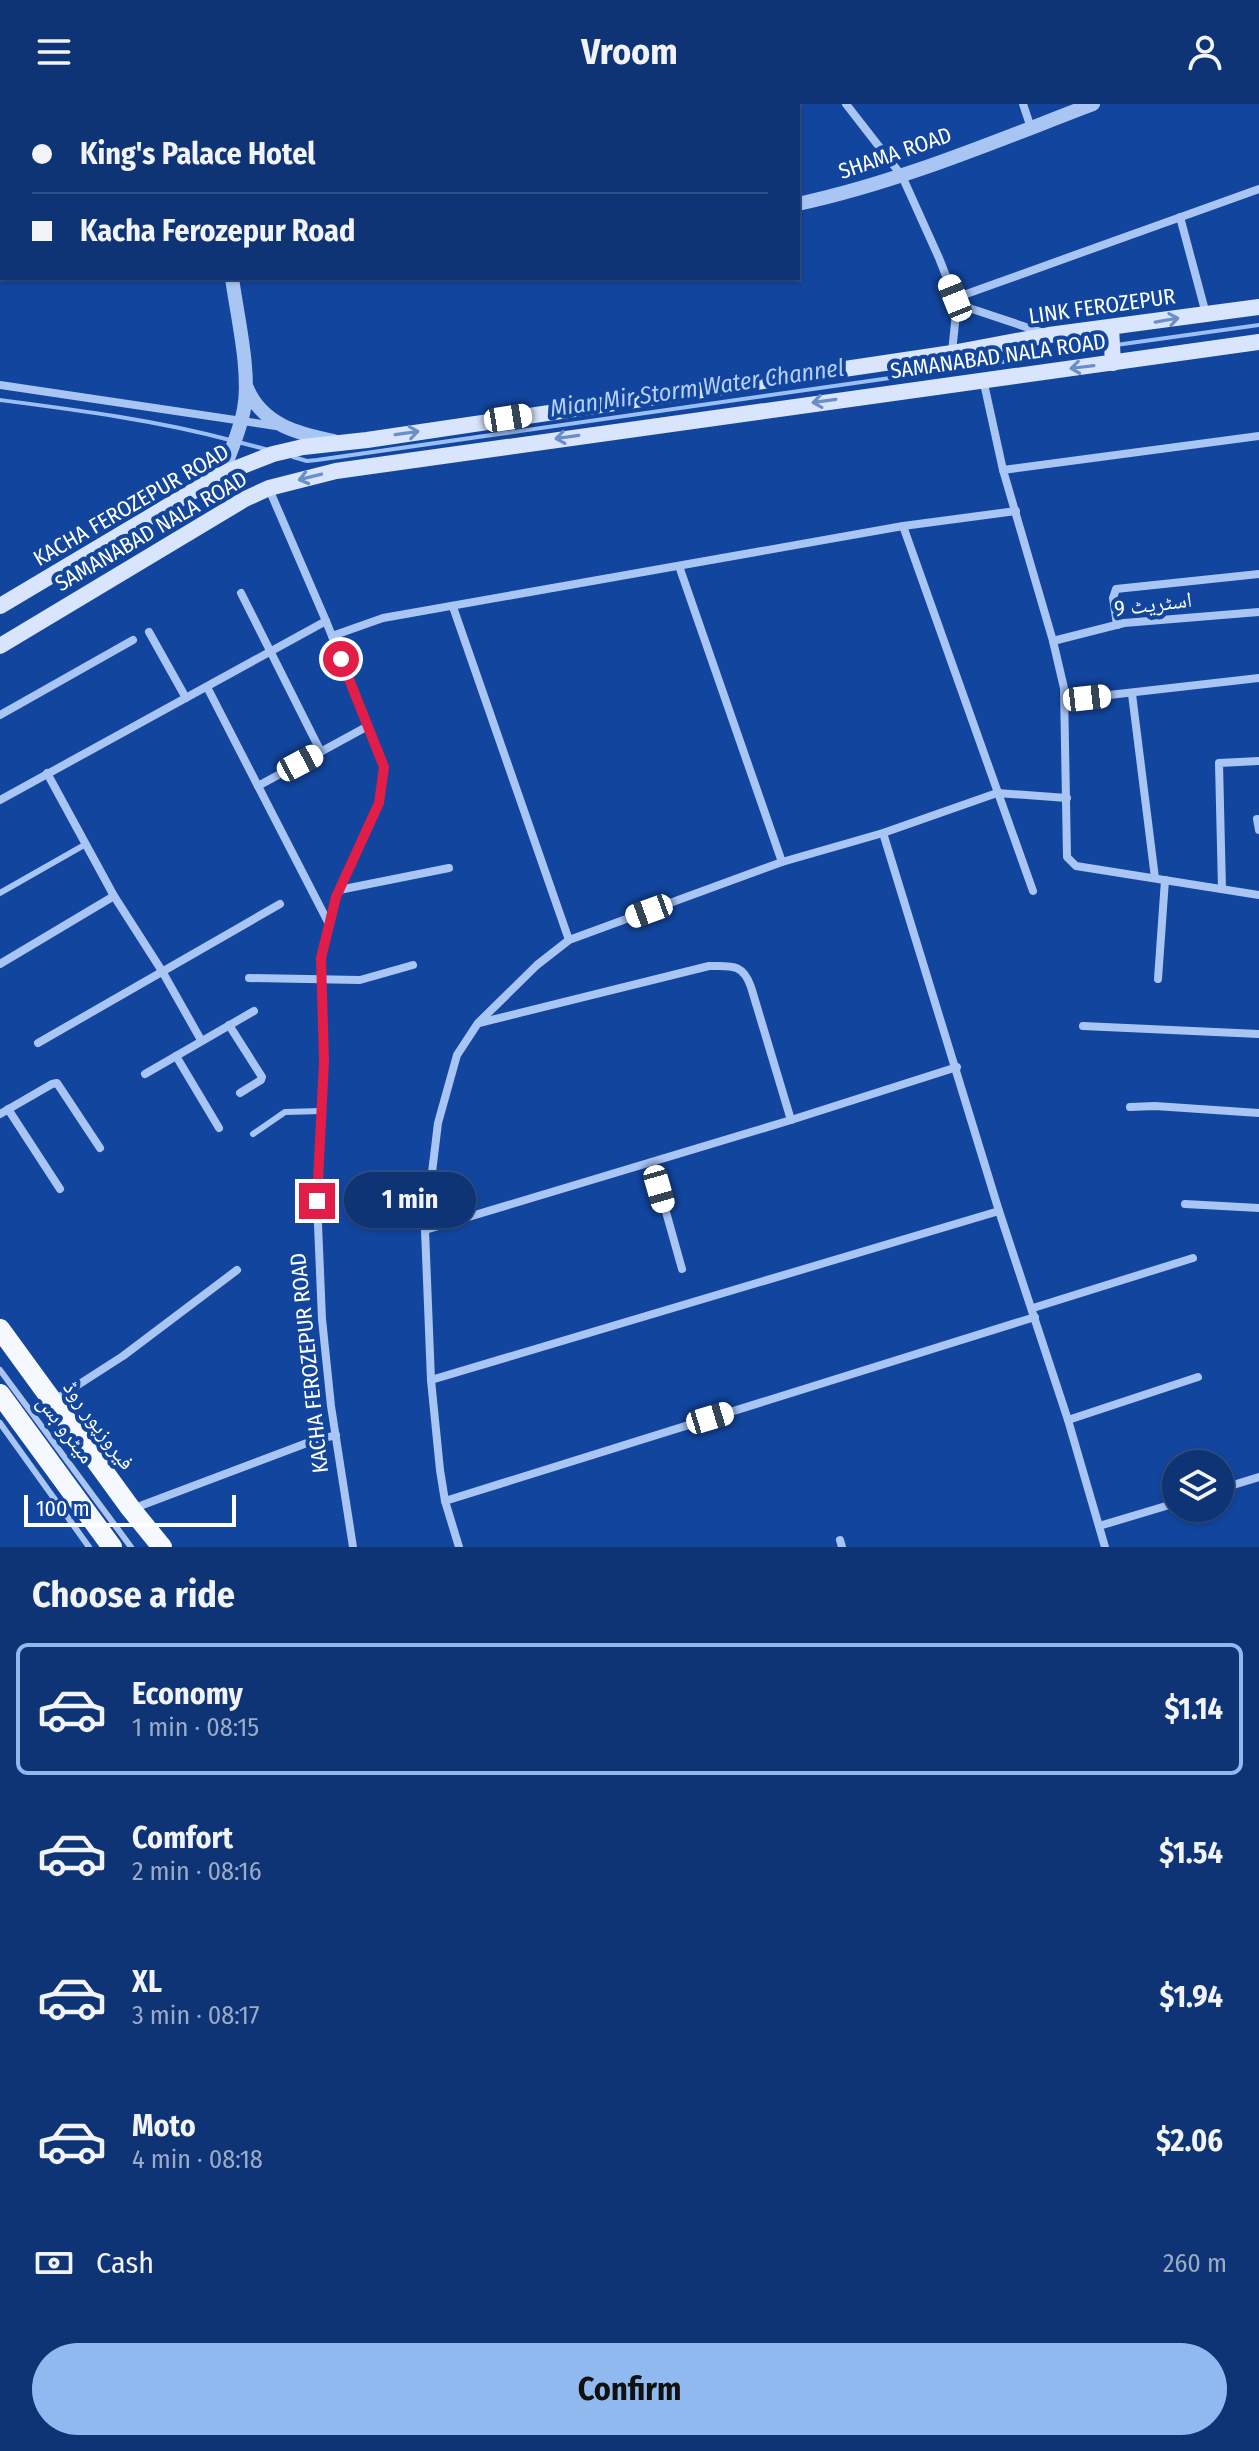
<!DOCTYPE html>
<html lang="en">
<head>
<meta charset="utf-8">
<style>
  :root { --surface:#0e3476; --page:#173c7b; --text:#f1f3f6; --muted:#9baac5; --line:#2e4f88; --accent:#90b9f0 }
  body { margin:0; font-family:"Fira Sans Condensed","Noto Naskh Arabic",sans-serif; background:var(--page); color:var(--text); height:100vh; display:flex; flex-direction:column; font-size:30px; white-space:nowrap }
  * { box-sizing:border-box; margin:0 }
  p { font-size:26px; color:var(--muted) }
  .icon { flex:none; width:44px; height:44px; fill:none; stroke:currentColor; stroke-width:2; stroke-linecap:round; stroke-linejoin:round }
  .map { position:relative; height:1443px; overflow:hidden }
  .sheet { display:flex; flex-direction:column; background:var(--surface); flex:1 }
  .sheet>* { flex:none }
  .banner { position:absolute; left:0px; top:0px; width:800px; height:176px; box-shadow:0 2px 6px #0004,0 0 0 2px var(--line); display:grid; align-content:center; height:176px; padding:0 32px; background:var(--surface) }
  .buttons { position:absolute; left:1162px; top:1346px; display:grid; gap:16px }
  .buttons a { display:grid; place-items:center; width:72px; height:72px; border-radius:50%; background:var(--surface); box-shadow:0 2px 6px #0004,0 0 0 2px var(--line); font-size:40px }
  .scale { position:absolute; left:24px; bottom:20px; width:212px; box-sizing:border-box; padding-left:8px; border:4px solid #fff; border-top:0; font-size:22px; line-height:28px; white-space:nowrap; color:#fff; -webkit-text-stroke:6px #12459d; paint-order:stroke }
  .end { position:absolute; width:36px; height:36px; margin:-18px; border:10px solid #e11d48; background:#fff; box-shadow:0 0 0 4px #fff }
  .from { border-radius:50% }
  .bubble { position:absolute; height:56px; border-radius:28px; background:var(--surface); box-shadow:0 2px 6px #0004,0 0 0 2px var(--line); font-size:26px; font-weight:700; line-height:56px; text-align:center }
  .car { position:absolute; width:24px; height:48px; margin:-24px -12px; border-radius:10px; box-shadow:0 0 6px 2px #0007; background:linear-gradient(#fff 24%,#345 0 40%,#fff 0 76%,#345 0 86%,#fff 0) }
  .banner b { display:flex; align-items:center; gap:28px; height:76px; font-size:30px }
  .banner b+b { border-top:2px solid var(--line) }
  .banner i { width:20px; height:20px; background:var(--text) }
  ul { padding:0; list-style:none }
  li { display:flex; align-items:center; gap:24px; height:132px; margin:0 16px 12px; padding:0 16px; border:4px solid transparent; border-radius:12px }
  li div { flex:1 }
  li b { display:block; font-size:30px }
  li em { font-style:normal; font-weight:700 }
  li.current { border-color:var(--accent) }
  li>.icon { width:72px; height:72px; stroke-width:1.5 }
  h2 { padding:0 32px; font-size:36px; line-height:96px }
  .pay { display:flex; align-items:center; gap:20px; height:88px; padding:0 32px; font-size:30px }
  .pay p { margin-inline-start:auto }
  .primary-button { display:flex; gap:16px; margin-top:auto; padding:16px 32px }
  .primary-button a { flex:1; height:92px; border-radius:48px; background:var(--accent); color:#111; font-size:32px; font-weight:700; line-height:92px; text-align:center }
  header { display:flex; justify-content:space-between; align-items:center; height:104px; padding:0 32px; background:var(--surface); font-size:36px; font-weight:700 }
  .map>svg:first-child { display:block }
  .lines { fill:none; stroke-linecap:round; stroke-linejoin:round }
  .stream { stroke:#9abff7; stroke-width:4 }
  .service { stroke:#a8c5f4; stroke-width:6 }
  .minor { stroke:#a8c5f4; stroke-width:8 }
  .tertiary { stroke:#a8c5f4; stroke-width:14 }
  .secondary { stroke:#d8e5fd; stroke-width:16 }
  .primary { stroke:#f5f8ff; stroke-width:20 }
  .oneway { stroke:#6b8dc8 }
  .route { stroke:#e11d48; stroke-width:10 }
  .labels { text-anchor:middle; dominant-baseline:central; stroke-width:8; stroke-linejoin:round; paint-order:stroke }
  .street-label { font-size:22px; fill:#fff; stroke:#12459d }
  .water-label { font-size:24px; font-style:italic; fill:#b5d0fa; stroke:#12459d }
</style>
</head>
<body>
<header><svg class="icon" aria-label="menu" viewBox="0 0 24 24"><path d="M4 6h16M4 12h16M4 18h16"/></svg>Vroom<svg class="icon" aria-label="person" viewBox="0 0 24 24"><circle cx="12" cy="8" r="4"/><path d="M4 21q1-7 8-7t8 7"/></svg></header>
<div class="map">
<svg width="1259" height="1443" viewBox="0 0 1259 1443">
  <rect width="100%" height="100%" fill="#12459d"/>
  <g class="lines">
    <g class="stream">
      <path d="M1116 241 1259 221"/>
      <path d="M0 296C77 306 155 316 230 336"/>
      <path d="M238 338 269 346"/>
      <path d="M293 353 307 357 317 356 1107 243"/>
    </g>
    <g class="service">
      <path d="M0 789 86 740"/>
      <path d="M253 1030 285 1008 321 1007"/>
      <path d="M0 1266 131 1443"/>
      <path d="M0 1319 89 1443"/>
    </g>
    <g class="minor">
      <path d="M354 0V2"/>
      <path d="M474 0V2"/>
      <path d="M846 0 902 72 939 154 957 200 952 248"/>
      <path d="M1023 0 1031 24"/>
      <path d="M15 2V0"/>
      <path d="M1180 113 1206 210"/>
      <path d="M955 194 1259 85"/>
      <path d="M957 200 1044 229"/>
      <path d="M983 275 1003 366 1053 537 1064 584 1067 753 1076 762 1259 791"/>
      <path d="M0 281 276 322"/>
      <path d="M1003 366 1259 332"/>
      <path d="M269 385 326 517 384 663 379 699 336 793 321 854 324 957 317 1097 322 1215 331 1302 353 1443"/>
      <path d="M903 422 1033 787"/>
      <path d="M679 462 782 758"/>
      <path d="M241 489 321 648"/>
      <path d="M453 503 569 836"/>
      <path d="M1117 521 1113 494 1116 485 1259 470"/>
      <path d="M149 528 186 594"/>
      <path d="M332 532 383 514 903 422 1016 407"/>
      <path d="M1053 537 1124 519 1259 508"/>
      <path d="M207 583 329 820"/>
      <path d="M1132 590 1155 774"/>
      <path d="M1065 596 1259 574"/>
      <path d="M0 611 133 536"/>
      <path d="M47 669 114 792 162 867 201 936"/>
      <path d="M258 682 368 622"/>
      <path d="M0 696 326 517"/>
      <path d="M1257 715 1259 726"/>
      <path d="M883 729 999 1107 1068 1316 1105 1443"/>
      <path d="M1222 785 1219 659 1259 657"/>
      <path d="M339 786 449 764"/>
      <path d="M0 860 114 792"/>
      <path d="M249 874 360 876 413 861"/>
      <path d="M1158 875 1165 776"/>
      <path d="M479 919 709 862C731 862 743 859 751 883L791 1016"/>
      <path d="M229 921 262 973 261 976 240 989"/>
      <path d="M1083 922 1259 930"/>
      <path d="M38 939 280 800"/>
      <path d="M176 952 219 1024"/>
      <path d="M145 970 254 907"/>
      <path d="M1130 1003 1155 1002 1259 1009"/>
      <path d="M8 1005 60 1085"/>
      <path d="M0 1010 52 980 57 979 100 1044"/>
      <path d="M652 1058 682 1165"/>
      <path d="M1185 1100 1259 1104"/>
      <path d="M425 1126 791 1016 957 963"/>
      <path d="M1033 1204 1193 1154"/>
      <path d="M431 1276 999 1107"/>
      <path d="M53 1297 123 1252 237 1166"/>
      <path d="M1068 1316 1198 1273"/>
      <path d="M1220 1385 1259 1373"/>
      <path d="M445 1397 1035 1213"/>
      <path d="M132 1405 307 1339 336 1331"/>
      <path d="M1099 1422 1176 1399"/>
      <path d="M840 1436 842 1443"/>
      <path d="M459 1443 445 1397 440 1366 431 1276 425 1126 438 1019 457 951 478 919 537 861 569 836 782 758 883 729 997 689 1067 694"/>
    </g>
    <g class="tertiary">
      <path d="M205 0 206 2"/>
      <path d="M798 100C900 78 996 37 1093 0"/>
      <path d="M0 120 2 121"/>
      <path d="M247 284C262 321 299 330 334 337"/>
      <path d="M222 370C230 349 240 327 244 305 251 269 237 211 232 174"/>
    </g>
    <g class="secondary">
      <path d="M1111 224 1113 259"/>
      <path d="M0 502 222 370 273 350 303 343 367 336 952 249 1049 231 1259 203"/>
      <path d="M0 542 245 395 269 384 336 367 1259 238"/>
    </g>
    <g class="primary">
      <path d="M0 1225 131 1405 162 1443"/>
      <path d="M0 1290 112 1443"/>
    </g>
  </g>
  <defs><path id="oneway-shaft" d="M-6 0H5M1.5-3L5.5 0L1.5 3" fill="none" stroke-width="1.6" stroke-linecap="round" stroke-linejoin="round" transform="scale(2)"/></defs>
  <g class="oneway">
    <use href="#oneway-shaft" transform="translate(1167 216) rotate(-10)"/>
    <use href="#oneway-shaft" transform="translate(1082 263) rotate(173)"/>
    <use href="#oneway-shaft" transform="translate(824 297) rotate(172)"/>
    <use href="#oneway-shaft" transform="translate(407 329) rotate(-8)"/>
    <use href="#oneway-shaft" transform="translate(567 333) rotate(172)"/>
    <use href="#oneway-shaft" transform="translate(310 373) rotate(166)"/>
  </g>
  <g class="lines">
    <path class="route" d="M317 1097 324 957 321 854 336 793 379 699 384 663 341 555"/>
  </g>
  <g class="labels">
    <g class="street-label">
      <text transform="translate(895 49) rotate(-19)">SHAMA ROAD</text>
      <text transform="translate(1102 202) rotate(-8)">LINK FEROZEPUR</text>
      <text transform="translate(998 252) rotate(-8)">SAMANABAD NALA ROAD</text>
      <text transform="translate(131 401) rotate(-30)">KACHA FEROZEPUR ROAD</text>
      <text transform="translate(151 427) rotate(-30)">SAMANABAD NALA ROAD</text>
      <text transform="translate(1153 500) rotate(-7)">اسٹریٹ 9</text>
      <text transform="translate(309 1259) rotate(-96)">KACHA FEROZEPUR ROAD</text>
      <text transform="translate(99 1321) rotate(54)">فیروزپور روڈ</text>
      <text transform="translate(66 1325) rotate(53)">میٹرو بس</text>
    </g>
    <g class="water-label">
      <text transform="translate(697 284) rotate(-8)">Mian Mir Storm Water Channel</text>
    </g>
  </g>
</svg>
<div class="buttons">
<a><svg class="icon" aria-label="layers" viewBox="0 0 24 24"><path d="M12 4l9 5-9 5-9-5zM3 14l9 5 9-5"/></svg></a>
</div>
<div class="scale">100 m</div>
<i class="end from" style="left:341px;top:555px"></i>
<i class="end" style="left:317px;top:1097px"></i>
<div class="bubble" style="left:344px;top:1068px;width:132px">1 min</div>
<i class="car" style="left:955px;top:194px;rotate:338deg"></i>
<i class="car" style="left:508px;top:314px;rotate:81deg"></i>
<i class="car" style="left:1087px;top:594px;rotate:84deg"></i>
<i class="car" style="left:300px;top:659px;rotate:62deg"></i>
<i class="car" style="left:649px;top:807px;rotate:250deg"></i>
<i class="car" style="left:659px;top:1085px;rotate:164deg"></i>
<i class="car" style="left:710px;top:1314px;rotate:73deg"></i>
<div class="banner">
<b><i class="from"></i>King's Palace Hotel</b>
<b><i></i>Kacha Ferozepur Road</b>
</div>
</div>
<section class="sheet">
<h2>Choose a ride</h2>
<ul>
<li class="current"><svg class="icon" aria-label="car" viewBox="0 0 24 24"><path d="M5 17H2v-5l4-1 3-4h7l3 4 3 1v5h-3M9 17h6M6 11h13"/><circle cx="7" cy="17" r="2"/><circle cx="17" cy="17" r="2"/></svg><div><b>Economy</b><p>1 min · 08:15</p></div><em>$1.14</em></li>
<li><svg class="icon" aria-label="car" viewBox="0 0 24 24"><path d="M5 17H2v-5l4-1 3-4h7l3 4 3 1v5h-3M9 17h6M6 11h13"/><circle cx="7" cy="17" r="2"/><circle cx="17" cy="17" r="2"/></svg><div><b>Comfort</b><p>2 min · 08:16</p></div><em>$1.54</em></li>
<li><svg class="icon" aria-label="car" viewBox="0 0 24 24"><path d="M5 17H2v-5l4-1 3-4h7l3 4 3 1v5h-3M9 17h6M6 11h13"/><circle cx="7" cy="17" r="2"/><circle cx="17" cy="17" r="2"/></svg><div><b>XL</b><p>3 min · 08:17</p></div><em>$1.94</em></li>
<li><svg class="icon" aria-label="car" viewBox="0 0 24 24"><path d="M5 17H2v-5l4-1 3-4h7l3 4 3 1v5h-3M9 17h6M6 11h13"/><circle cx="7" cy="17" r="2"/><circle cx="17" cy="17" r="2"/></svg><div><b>Moto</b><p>4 min · 08:18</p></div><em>$2.06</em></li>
</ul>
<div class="pay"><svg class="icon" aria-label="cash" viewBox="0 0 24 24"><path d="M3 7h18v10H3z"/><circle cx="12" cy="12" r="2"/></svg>Cash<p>260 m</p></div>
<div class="primary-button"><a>Confirm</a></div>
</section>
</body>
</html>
